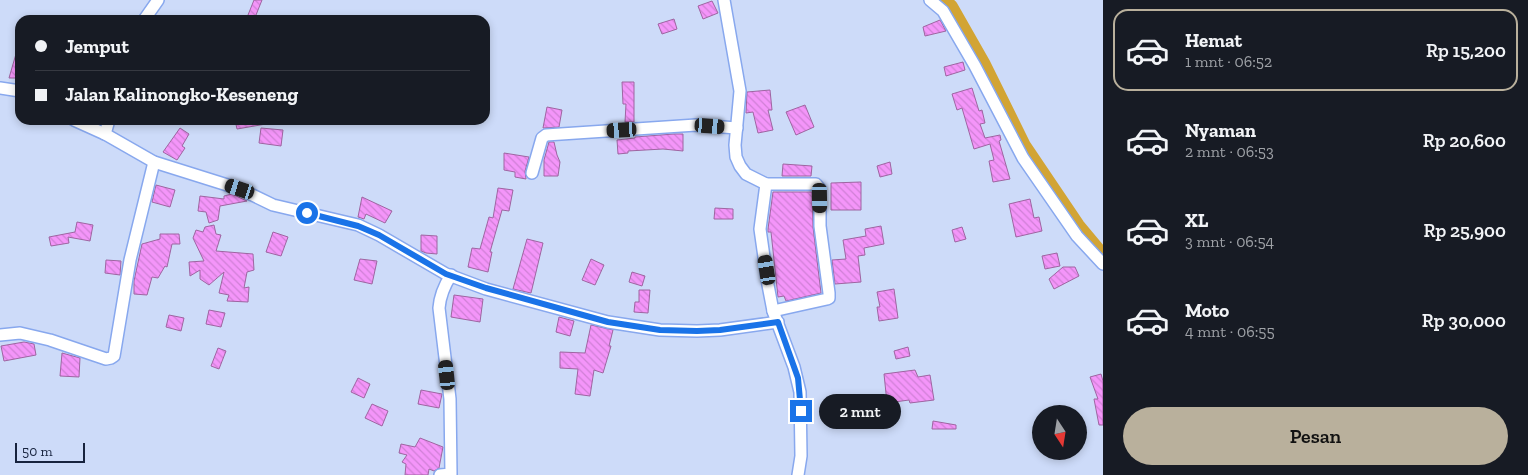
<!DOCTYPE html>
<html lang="id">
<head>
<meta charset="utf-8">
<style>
  :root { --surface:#171b24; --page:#20242c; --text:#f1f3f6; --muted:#9ea1a6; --line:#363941; --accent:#b9b09c }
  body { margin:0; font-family:"Zilla Slab",serif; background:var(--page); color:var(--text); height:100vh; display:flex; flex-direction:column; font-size:19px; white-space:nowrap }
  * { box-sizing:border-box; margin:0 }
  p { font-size:16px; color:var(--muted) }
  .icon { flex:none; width:28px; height:28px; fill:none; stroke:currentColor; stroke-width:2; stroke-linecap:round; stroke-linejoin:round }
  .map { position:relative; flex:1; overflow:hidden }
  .details { display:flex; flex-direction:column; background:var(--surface); width:425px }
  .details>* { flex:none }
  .guide { position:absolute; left:15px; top:15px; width:475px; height:110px; border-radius:15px; box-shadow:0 2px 8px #0003; display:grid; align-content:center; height:110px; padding:0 20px; background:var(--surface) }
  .needle { width:32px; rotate:168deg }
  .controls { position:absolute; left:1032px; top:405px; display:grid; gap:10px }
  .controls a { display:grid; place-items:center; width:55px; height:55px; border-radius:50%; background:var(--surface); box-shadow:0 2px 8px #0003; font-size:25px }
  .scale { position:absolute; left:15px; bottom:12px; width:70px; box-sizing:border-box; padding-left:5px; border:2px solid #17233e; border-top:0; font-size:14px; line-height:18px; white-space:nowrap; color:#17233e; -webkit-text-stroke:4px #cddbf9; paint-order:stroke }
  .end { position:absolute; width:22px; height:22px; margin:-11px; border:6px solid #1a73e8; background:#fff; box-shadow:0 0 0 2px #fff }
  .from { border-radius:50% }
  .bubble { position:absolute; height:35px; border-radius:18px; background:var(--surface); box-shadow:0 2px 8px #0003; font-size:16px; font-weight:600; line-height:35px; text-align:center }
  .car { position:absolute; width:15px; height:30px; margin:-15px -8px; border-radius:6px; box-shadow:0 0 4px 1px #0007; background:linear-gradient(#222 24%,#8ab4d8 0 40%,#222 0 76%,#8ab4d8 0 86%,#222 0) }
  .guide b { display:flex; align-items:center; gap:18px; height:48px; font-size:19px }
  .guide b+b { border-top:1px solid var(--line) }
  .guide i { width:12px; height:12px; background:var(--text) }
  ul { padding:9px 0 0; list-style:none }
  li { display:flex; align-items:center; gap:15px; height:82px; margin:0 10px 8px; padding:0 10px; border:2px solid transparent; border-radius:15px }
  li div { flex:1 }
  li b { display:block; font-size:19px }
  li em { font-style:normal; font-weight:600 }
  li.active { border-color:var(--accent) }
  li>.icon { width:45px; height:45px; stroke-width:1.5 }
  .button { display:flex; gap:10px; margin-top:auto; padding:10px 20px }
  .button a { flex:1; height:58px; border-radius:30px; background:var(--accent); color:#111; font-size:20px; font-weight:600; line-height:58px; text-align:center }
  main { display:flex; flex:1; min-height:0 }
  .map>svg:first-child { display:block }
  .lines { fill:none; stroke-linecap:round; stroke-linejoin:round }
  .river { stroke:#d2a434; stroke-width:16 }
  .building { fill:url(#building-back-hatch); stroke:#9e65a1 }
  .minor-casing { stroke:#88a8ee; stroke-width:14 }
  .minor { stroke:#fff; stroke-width:11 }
  .route { stroke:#1a73e8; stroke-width:6 }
</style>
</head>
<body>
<main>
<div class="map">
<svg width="1103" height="475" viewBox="0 0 1103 475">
  <defs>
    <pattern id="building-back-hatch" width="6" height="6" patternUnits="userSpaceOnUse" patternTransform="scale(1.25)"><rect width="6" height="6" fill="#f495f9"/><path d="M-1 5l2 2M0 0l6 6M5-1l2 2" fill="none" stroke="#d080d6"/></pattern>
  </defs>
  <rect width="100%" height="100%" fill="#cddbf9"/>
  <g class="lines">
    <path class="river" d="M942 0 950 7 983 65 1023 146 1077 226 1102 256"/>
  </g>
  <g class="building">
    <path d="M254 0H262L254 20H246Z"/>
    <path d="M712 1 718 13 703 19 698 6Z"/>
    <path d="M674 19 677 29 662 34 658 24Z"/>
    <path d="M940 20 946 31 925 36 923 27Z"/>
    <path d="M18 47 20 48V78H9Z"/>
    <path d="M963 62 965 70 946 76 944 67Z"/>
    <path d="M622 82H634V122H625L626 104H623Z"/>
    <path d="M972 88 979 111 982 110 985 123 980 124 985 138 1000 135 1001 140 999 141 1010 179 993 182 989 161 994 160 990 144 974 149 962 108 957 110 952 94Z"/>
    <path d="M770 90 772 110H768L773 130 758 133 753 112 746 113 747 92Z"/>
    <path d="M805 105 814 127 796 135 786 112Z"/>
    <path d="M547 107 562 110 559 127 543 128Z"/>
    <path d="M235 120H266V124L237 129Z"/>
    <path d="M180 128 189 134 182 146 185 148 177 160 163 152Z"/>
    <path d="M261 128 283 130 281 146 259 143Z"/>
    <path d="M674 134H683V151L663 149 628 151V153L618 154 617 140 635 138V137Z"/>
    <path d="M549 142H554L557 155 560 162 558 176H544V160Z"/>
    <path d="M504 153 529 157 525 171 526 179 515 177V172L504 170Z"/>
    <path d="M890 162 892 174 880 177 877 166Z"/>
    <path d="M783 164 812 166 811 176H782Z"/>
    <path d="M861 182V210H831V183Z"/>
    <path d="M156 185 175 190 170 207 152 202Z"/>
    <path d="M498 188 513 190 509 211 502 210 490 252H492L488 272 468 267 472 248 480 249 489 217 493 218Z"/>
    <path d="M773 192H812L813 227 821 293 786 301 784 296 778 297 771 232H768V229Z"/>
    <path d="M232 194 247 201 220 206 218 220 209 223 206 212 198 211 200 196 224 199V196Z"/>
    <path d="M362 197 392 211 385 223 366 214 364 219 358 217Z"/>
    <path d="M1030 199 1034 218 1039 217 1042 231 1016 237 1009 204Z"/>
    <path d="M715 208 733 209V219H714Z"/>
    <path d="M77 222 93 225 90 241 68 237 69 243 51 246 49 237 75 232Z"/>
    <path d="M214 225 216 234 221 235 216 251 253 254 254 270 247 272 244 288 249 287 248 302 227 301 229 295 219 293 224 272 209 285 200 279V270L190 276 189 262 204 261 193 238 196 230 203 232 205 227Z"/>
    <path d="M881 226 884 244 864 248 865 255 858 256 861 282 835 284 832 260 846 259 843 240 866 236 865 229Z"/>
    <path d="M962 227 966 239 955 242 952 230Z"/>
    <path d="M273 232 288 237 281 256 266 252Z"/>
    <path d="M160 234H179L180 244H172L167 267 165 266 158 278 152 277 147 295 134 294V281L142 244 160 239Z"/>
    <path d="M421 235 437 236V254L426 253 421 251Z"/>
    <path d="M527 239 543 243 531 293 513 289Z"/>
    <path d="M1057 253 1060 266 1045 269 1042 256Z"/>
    <path d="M360 259 377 261 372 284 354 280Z"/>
    <path d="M591 259 604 265 595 285 582 280Z"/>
    <path d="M106 260 121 261 120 275 105 273Z"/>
    <path d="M1063 267H1075L1079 276 1054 289 1049 279Z"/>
    <path d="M632 272 645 276 642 286 629 282Z"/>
    <path d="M894 289 898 318 879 321 877 307H880L877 292Z"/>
    <path d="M639 290H650L648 313 634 312 635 302H639Z"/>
    <path d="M454 295 483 299 480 322 451 317Z"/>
    <path d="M209 310 225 313 221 327 206 324Z"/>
    <path d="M169 315 184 318 181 331 166 327Z"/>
    <path d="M559 317 574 321 570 336 556 332Z"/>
    <path d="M591 325 613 330 609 346H611L603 373 594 370 590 396 575 394 578 369 560 368V352L585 353Z"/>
    <path d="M24 342 34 344 36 355 4 361 1 346Z"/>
    <path d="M908 347 910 356 896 359 894 351Z"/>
    <path d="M218 348 226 351 219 369 211 366Z"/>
    <path d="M62 353 80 358 79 377 60 376Z"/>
    <path d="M915 370 918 377 930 375 934 400 910 403 909 400 887 403 884 374Z"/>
    <path d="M1101 374 1103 381V425H1099L1094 399H1098L1090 377Z"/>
    <path d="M358 378 370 384 364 398 351 392Z"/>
    <path d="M421 390 442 394 439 408 418 404Z"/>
    <path d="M372 404 388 411 382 426 365 418Z"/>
    <path d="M933 421 956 425V429H932Z"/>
    <path d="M420 438 443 447 439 468 434 471 429 469 428 475H405L406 464 402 462 407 455 399 453 401 444 415 447Z"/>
  </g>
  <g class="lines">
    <g class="minor-casing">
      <g id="minor">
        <path d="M724 0 740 91 735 145 736 157 740 166 746 174 766 184 760 229 768 285 773 311 794 367 800 392 801 456 798 475"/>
        <path d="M930 0 943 11 975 66 1023 158 1077 236 1103 264"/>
        <path d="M144 20 158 0"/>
        <path d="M0 88 20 91"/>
        <path d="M74 120 105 134 154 162 240 189 273 205 358 225 379 235 446 274 486 289 608 322 660 330 697 331 720 330 778 322"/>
        <path d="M105 134 109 120"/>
        <path d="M532 173 542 138 546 135 696 125 737 128"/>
        <path d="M766 184H816L820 189V226L829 293V298L827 299 773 311"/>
        <path d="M0 335 20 333 50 340 106 359 111 358 114 356 130 260 154 162"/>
        <path d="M440 475 451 474 450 399 439 308C440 295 444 286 451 275"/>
      </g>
    </g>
    <use href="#minor" class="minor"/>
  </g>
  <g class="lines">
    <path class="route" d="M307 213 358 226 379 235 446 274 486 288 608 322 660 330 697 331 720 330 778 322 798 378 801 411"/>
  </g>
</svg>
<div class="controls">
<a><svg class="needle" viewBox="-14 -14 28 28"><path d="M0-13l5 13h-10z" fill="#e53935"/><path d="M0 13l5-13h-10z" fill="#9ea1a6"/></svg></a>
</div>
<div class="scale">50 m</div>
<i class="end from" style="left:307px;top:213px"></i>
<i class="end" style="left:801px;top:411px"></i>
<div class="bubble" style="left:819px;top:394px;width:82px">2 mnt</div>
<i class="car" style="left:710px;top:126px;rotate:94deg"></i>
<i class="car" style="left:622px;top:130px;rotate:267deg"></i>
<i class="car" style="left:240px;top:189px;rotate:288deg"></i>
<i class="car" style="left:820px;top:198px;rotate:179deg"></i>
<i class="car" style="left:767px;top:270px;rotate:351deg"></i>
<i class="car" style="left:447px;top:375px;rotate:354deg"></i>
<div class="guide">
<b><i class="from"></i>Jemput</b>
<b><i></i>Jalan Kalinongko-Keseneng</b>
</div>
</div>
<section class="details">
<ul>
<li class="active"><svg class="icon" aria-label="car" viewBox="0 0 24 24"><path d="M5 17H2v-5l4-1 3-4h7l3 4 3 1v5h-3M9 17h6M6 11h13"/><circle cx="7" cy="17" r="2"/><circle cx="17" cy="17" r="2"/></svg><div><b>Hemat</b><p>1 mnt · 06:52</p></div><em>Rp 15,200</em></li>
<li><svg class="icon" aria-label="car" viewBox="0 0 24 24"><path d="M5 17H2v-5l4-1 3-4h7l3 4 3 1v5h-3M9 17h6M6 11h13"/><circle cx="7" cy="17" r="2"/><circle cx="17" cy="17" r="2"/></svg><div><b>Nyaman</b><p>2 mnt · 06:53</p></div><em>Rp 20,600</em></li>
<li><svg class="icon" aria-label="car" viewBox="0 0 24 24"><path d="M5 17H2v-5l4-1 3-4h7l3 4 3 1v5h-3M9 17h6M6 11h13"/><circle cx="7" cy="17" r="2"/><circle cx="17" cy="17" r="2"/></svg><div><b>XL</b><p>3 mnt · 06:54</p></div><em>Rp 25,900</em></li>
<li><svg class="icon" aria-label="car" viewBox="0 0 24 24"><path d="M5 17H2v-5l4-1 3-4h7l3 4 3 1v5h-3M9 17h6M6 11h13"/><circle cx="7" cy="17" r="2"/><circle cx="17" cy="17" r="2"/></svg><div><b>Moto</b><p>4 mnt · 06:55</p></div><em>Rp 30,000</em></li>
</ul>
<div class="button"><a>Pesan</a></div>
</section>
</main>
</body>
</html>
